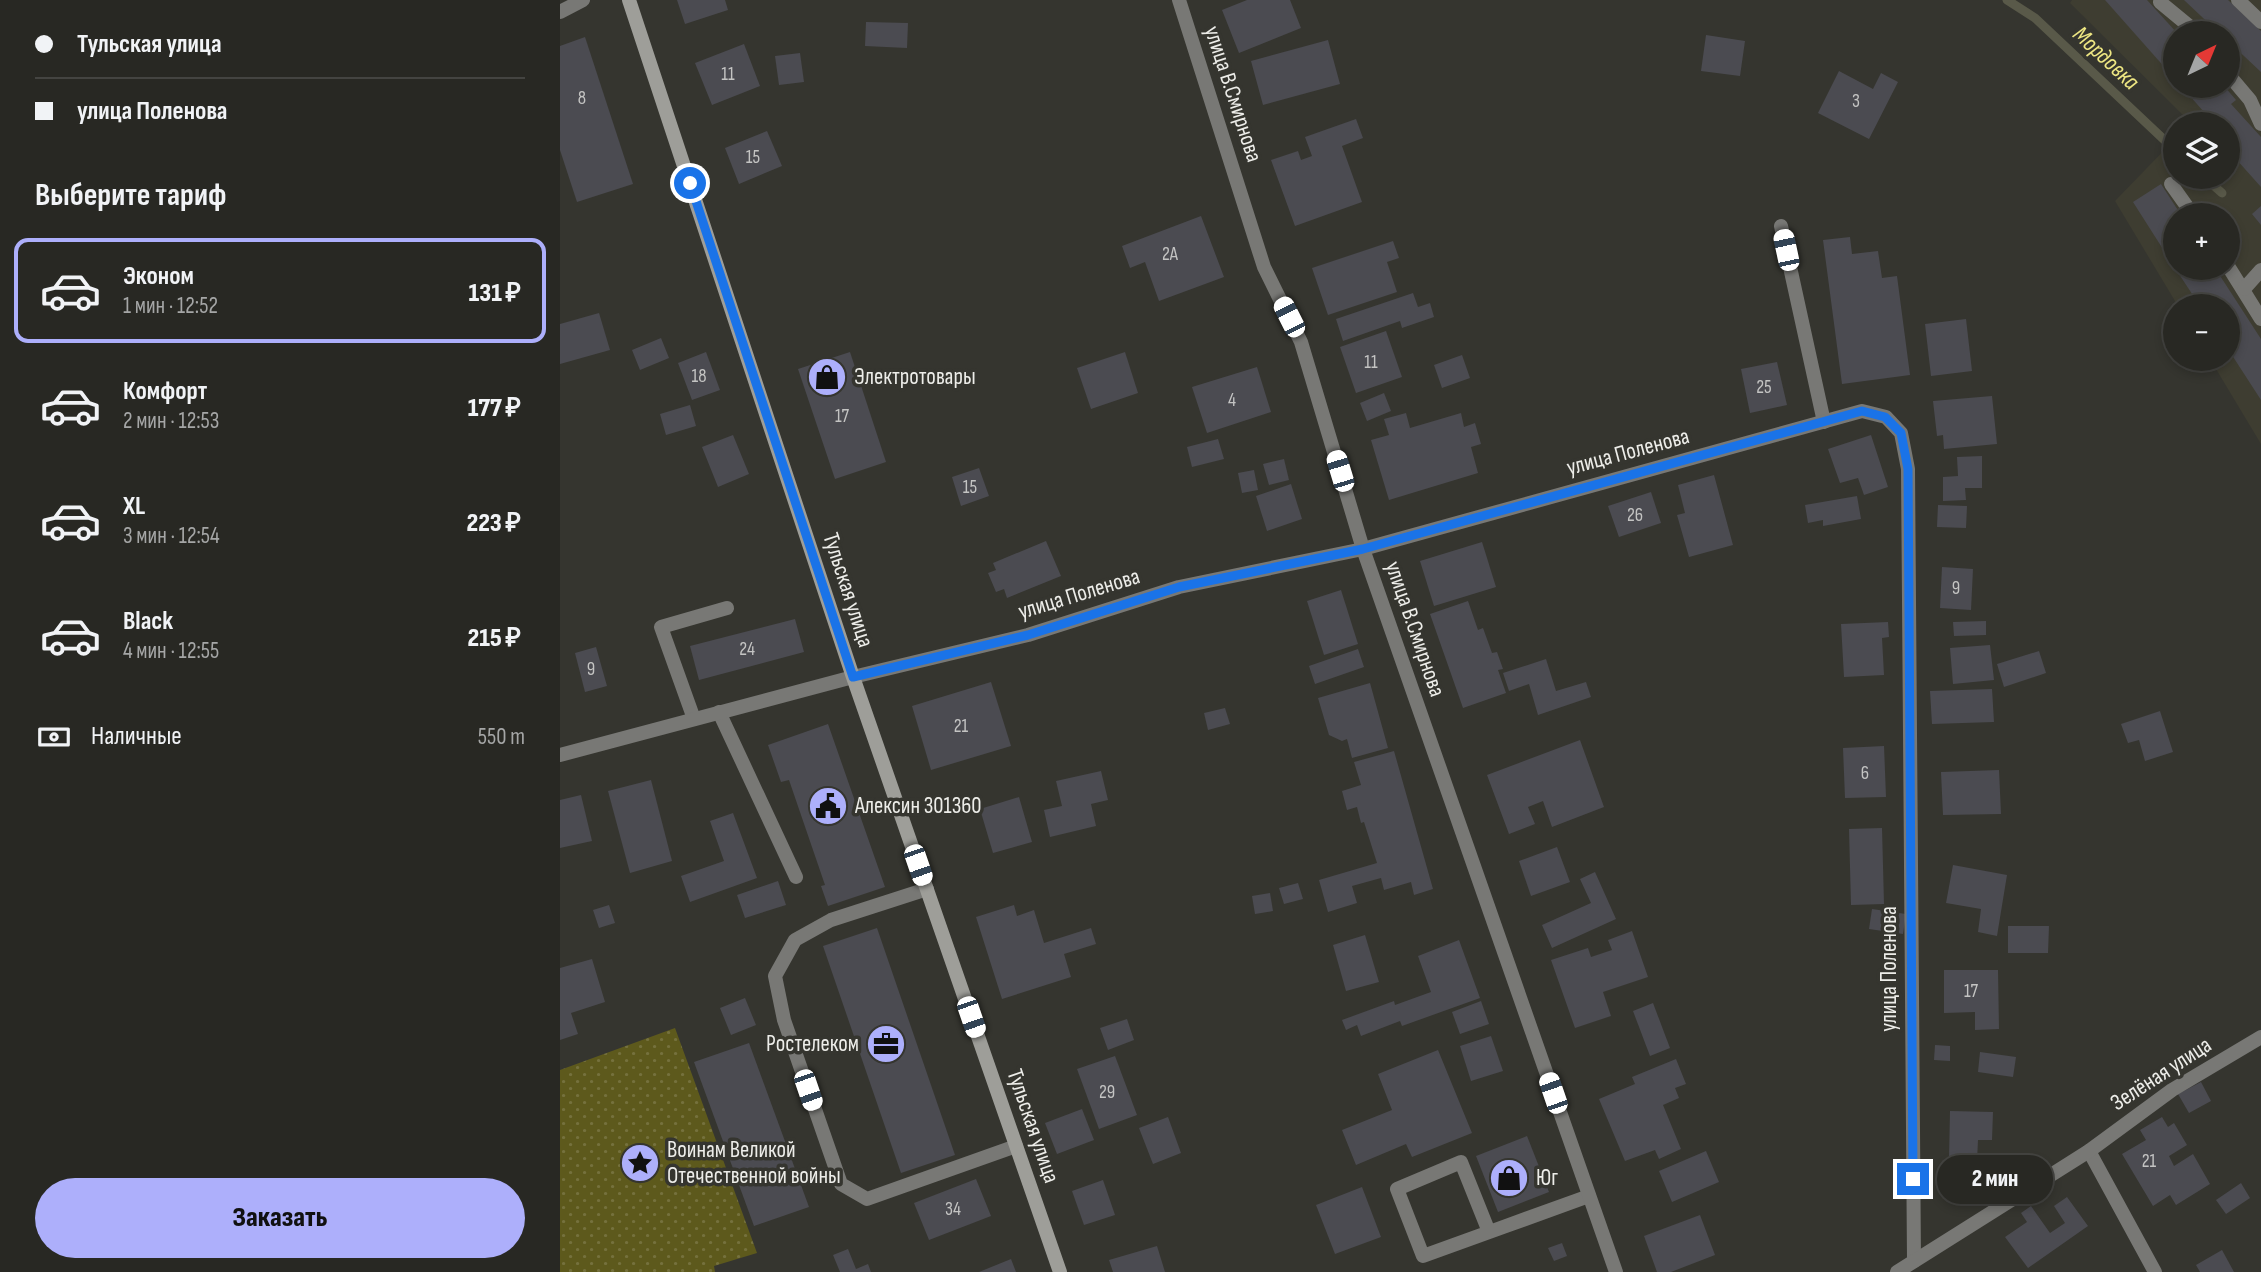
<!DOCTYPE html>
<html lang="ru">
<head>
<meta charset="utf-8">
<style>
  :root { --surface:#282823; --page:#30302b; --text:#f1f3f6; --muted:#a5a6a6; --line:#444441; --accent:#adaffb }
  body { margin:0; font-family:"Sofia Sans Condensed",sans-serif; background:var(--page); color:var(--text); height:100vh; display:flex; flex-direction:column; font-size:26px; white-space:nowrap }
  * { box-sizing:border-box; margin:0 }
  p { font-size:23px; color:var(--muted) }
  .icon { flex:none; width:38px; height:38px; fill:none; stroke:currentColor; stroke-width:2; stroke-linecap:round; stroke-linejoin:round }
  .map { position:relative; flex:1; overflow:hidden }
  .sheet { display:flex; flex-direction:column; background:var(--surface); width:560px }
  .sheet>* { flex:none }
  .banner { display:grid; align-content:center; height:154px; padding:0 35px; background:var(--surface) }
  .needle { width:46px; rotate:43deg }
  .buttons { position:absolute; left:1603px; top:21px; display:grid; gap:14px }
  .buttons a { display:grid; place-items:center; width:77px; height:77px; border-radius:50%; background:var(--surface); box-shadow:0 4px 10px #0003,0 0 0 2px var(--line); font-size:35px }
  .end { position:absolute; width:32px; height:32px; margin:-16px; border:9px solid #1a73e8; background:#fff; box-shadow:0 0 0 4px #fff }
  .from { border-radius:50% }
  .bubble { position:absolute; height:49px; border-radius:24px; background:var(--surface); box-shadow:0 4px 10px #0003,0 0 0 2px var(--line); font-size:23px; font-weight:800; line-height:49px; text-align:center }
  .car { position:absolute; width:21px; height:42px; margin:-21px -10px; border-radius:9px; box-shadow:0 0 5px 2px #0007; background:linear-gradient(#fff 24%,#345 0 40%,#fff 0 76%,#345 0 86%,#fff 0) }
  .banner b { display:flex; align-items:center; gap:24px; height:66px; font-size:26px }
  .banner b+b { border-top:2px solid var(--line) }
  .banner i { width:18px; height:18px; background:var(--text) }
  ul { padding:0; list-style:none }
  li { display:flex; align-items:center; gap:21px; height:105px; margin:0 14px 10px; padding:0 21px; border:4px solid transparent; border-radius:14px }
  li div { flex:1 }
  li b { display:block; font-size:26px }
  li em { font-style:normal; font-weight:800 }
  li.on { border-color:var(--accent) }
  li>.icon { width:63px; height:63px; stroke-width:1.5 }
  h2 { padding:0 35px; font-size:32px; line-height:84px }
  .pay { display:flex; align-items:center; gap:18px; height:77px; padding:0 35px; font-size:26px }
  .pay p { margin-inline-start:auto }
  .action { display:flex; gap:14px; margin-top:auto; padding:14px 35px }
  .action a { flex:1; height:80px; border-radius:42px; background:var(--accent); color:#111; font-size:28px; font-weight:800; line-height:80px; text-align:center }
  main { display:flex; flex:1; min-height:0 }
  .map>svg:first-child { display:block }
  .built { fill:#3e3d31; fill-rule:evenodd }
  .park { fill:url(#park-dots) }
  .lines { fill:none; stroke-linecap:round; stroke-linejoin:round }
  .stream { stroke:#595949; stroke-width:9 }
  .building { fill:#4b4b51 }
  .lane { stroke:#787875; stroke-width:14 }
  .street { stroke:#787875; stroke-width:14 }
  .secondary { stroke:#9e9e99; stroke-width:14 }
  .route { stroke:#1a73e8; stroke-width:9 }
  .labels { text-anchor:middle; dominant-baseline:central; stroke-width:7; stroke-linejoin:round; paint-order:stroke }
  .number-label { font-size:19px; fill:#c4c4c3 }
  .street-label { font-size:23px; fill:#edede9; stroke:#35352f }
  .poi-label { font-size:23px; fill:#edede9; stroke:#35352f; text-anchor:start }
  .water-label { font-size:24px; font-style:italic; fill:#eee783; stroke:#35352f }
</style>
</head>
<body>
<main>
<section class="sheet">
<div class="banner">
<b><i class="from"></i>Тульская улица</b>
<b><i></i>улица Поленова</b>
</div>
<h2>Выберите тариф</h2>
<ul>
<li class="on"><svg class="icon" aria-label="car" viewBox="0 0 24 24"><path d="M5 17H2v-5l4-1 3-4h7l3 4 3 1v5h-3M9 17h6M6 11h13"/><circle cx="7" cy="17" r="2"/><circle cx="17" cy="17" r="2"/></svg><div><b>Эконом</b><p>1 мин · 12:52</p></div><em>131 ₽</em></li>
<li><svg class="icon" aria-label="car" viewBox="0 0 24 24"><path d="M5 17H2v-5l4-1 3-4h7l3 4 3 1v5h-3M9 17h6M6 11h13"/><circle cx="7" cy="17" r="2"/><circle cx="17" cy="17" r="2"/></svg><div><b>Комфорт</b><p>2 мин · 12:53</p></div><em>177 ₽</em></li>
<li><svg class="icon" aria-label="car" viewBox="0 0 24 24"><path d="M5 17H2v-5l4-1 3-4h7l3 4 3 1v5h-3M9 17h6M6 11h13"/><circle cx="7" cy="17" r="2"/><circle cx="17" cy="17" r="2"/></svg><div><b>XL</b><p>3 мин · 12:54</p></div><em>223 ₽</em></li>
<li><svg class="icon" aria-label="car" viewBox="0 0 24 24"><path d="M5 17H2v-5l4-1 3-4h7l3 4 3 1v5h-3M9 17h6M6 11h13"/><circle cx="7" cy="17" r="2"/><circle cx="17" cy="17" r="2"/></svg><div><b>Black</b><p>4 мин · 12:55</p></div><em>215 ₽</em></li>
</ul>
<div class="pay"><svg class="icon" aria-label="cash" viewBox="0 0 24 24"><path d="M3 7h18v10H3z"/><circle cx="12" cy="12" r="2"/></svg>Наличные<p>550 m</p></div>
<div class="action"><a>Заказать</a></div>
</section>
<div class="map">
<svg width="1701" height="1272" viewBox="0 0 1701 1272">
  <defs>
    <pattern id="park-dots" width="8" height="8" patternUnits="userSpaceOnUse" patternTransform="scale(1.75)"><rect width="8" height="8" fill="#5d591c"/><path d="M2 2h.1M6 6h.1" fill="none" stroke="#75713d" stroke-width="1.8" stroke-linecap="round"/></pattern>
  </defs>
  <rect width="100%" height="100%" fill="#35352f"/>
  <path class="built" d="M1512 0H1701V444L1650 359H1668V306H1618L1555 201 1615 139V177H1668V124H1630L1631 123 1510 3ZM1615 33H1668V86H1615ZM1615 215H1668V268H1615Z"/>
  <path class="park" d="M115 1028 197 1253 154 1266 155 1272H0V1070Z"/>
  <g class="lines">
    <g class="stream">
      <path d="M1447 0 1475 18 1615 150"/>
      <path d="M1644 177 1662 193"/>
    </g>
  </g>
  <g class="building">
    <path d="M117 0H165L168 10 125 24Z"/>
    <path d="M687 0H730L741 28 679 53 662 10Z"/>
    <path d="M1545 0H1587L1617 33 1615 79Z"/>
    <path d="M1624 0H1668L1701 31V72L1668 41V33H1659Z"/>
    <path d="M306 22 348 23 347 48 305 46Z"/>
    <path d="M1146 35 1185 41 1180 76 1141 71Z"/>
    <path d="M25 37 73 184 17 202 0 150V46Z"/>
    <path d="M768 40 780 84 703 105 691 61Z"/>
    <path d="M184 44 200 86 152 105 135 63Z"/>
    <path d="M240 53 244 82 219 85 215 56Z"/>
    <path d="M1279 71 1313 89 1321 73 1338 82 1309 139 1258 113Z"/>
    <path d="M1621 86H1664L1676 100 1671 104 1701 137V187L1668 150V124H1648L1652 121Z"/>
    <path d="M796 119 803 138 782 146 802 202 735 226 711 160 738 151 741 160 752 156 745 137Z"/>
    <path d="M207 131 222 166 179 184 165 148Z"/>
    <path d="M1601 184 1621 215H1615V268L1573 202Z"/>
    <path d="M1701 206V225L1692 214Z"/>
    <path d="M641 216 664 277 599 301 585 262 570 268 562 246Z"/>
    <path d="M1290 237 1292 254 1318 251 1322 278 1337 276 1350 375 1282 384 1263 240Z"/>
    <path d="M833 241 839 258 827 262 837 292 768 315 752 268Z"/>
    <path d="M1615 268H1655L1701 339V400L1668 349V306H1640Z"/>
    <path d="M853 293 858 307 870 303 874 317 842 328 840 321 783 341 776 319Z"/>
    <path d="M39 313 50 350 0 364V324Z"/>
    <path d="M1406 319 1412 371 1371 376 1365 324Z"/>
    <path d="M826 331 842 377 796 393 780 347Z"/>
    <path d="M101 338 109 358 80 370 72 350Z"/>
    <path d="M146 352 160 390 132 400 118 363Z"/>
    <path d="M290 352 326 462 275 479 238 369Z"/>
    <path d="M565 352 578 393 531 409 517 368Z"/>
    <path d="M902 355 910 378 882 388 874 365Z"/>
    <path d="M1217 362 1227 405 1190 413 1181 369Z"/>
    <path d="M697 367 711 412 647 433 632 387Z"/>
    <path d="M824 393 831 411 807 421 800 403Z"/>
    <path d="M1432 396 1437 444 1384 449 1383 435 1377 436 1373 401Z"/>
    <path d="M130 405 136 426 106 435 100 414Z"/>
    <path d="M846 413 850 428 901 413 904 427 915 423 921 444 911 447 918 473 829 500 811 440 829 435 824 419Z"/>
    <path d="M173 435 189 474 158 487 142 447Z"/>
    <path d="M1311 435 1328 487 1304 495 1298 478 1280 483 1268 449Z"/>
    <path d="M658 439 664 459 632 467 627 447Z"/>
    <path d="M1422 456V488H1405L1406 500 1383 501V477L1398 476 1397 457Z"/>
    <path d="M724 459 729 480 709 485 703 464Z"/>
    <path d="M419 468 429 496 401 506 392 477Z"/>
    <path d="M694 470 698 490 682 493 678 473Z"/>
    <path d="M1154 475 1173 545 1129 557 1117 515 1125 513 1118 485Z"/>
    <path d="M731 484 742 519 707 531 696 496Z"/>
    <path d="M1091 492 1101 523 1059 537 1048 506Z"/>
    <path d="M1297 496 1301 519 1263 526V520L1248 523 1245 505Z"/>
    <path d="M1378 505 1407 506 1406 528 1377 527Z"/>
    <path d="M486 541 501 576 447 598 444 589 436 592 428 573 436 570 433 563Z"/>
    <path d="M922 542 936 587 874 606 860 561Z"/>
    <path d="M1382 567 1413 569 1411 610 1380 608Z"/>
    <path d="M781 590 798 644 764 655 747 601Z"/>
    <path d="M908 601 918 630 923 628 932 653 937 652 943 669 938 670 946 693 903 708 870 614Z"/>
    <path d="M235 619 244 652 139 680 130 646Z"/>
    <path d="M1426 621V635L1394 636 1393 622Z"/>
    <path d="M1328 622 1329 637 1322 638 1324 675 1284 677 1281 624Z"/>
    <path d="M1430 645 1434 680 1393 684 1390 648Z"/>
    <path d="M36 647 47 686 25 692 15 653Z"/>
    <path d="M798 649 804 667 755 684 749 666Z"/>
    <path d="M1479 651 1486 673 1444 687 1437 664Z"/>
    <path d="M986 659 996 691 1026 682 1031 697 978 715 969 684 949 691 943 673Z"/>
    <path d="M431 682 451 746 371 770 352 706Z"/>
    <path d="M810 683 828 748 792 758 787 739 782 741 769 735 758 698Z"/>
    <path d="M1432 689 1434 722 1372 724 1370 691Z"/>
    <path d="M665 708 670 724 648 730 644 713Z"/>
    <path d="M1600 711 1613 752 1585 761 1579 740 1568 743 1561 724Z"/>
    <path d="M268 724 325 887 268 906 261 886 265 885 229 780 221 782 208 745Z"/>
    <path d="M1020 740 1044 807 992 827 983 801 968 807 975 824 949 834 927 775Z"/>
    <path d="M1324 746 1326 797 1285 798 1283 748Z"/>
    <path d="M834 751 873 889 854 895 851 882 824 890 821 878 792 886 797 903 768 912 759 880 817 863 804 822 801 823 797 807 787 810 782 791 801 785 794 762Z"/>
    <path d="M1439 770 1441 814 1383 815 1381 772Z"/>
    <path d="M541 771 548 800 531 804 536 826 490 837 484 810 502 806 496 781Z"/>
    <path d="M91 780 112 861 70 873 48 791Z"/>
    <path d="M21 795 32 841 0 848V800Z"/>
    <path d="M459 797 472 842 433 853 420 809Z"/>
    <path d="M173 813 197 878 130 902 121 876 164 861 150 821Z"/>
    <path d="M1322 828 1324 904 1291 905 1289 829Z"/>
    <path d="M997 847 1010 882 971 896 959 861Z"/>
    <path d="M1393 865 1447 875 1437 936 1418 932 1421 909 1386 903Z"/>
    <path d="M1035 872 1056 919 992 948 982 925 1031 903 1020 879Z"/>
    <path d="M218 881 226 905 185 918 177 895Z"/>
    <path d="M738 883 743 899 724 904 719 888Z"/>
    <path d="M710 893 713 911 695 914 692 896Z"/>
    <path d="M49 905 55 923 39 928 33 910Z"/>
    <path d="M454 905 457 916 474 910 484 943 531 928 536 944 504 954 511 977 442 999 416 917Z"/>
    <path d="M1312 909 1346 914 1343 934 1309 929Z"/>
    <path d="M1448 926H1489L1488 953H1448Z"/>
    <path d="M317 928 395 1155 341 1173 263 946Z"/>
    <path d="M1072 931 1088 977 1043 992 1051 1016 1015 1028 991 960 1028 948 1031 957 1052 950 1048 940Z"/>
    <path d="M805 935 819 982 786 991 773 945Z"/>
    <path d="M899 940 920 998 842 1026 840 1021 801 1036 797 1025 786 1030 782 1020 834 1001 835 1005 871 992 858 956Z"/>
    <path d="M32 959 45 1002 11 1013 18 1034 0 1040V968Z"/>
    <path d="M1384 970H1438L1439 1029 1415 1030V1012L1384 1013Z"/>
    <path d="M185 998 196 1025 171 1035 160 1008Z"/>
    <path d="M921 1001 929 1024 900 1034 892 1012Z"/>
    <path d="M1093 1003 1110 1048 1090 1056 1073 1011Z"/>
    <path d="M567 1019 574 1040 548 1050 540 1028Z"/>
    <path d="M931 1036 943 1071 911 1081 900 1046Z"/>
    <path d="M189 1043 249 1207 194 1226 134 1062Z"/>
    <path d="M1375 1045 1390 1046V1061L1374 1060Z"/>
    <path d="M878 1050 912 1133 852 1157 846 1144 796 1165 782 1130 832 1110 818 1074Z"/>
    <path d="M1420 1052 1456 1057 1453 1077 1418 1072Z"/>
    <path d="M555 1056 577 1115 539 1129 517 1069Z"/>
    <path d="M1116 1059 1126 1084 1115 1088 1119 1098 1103 1105 1121 1149 1099 1159 1095 1150 1065 1161 1039 1099 1075 1084 1072 1077Z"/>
    <path d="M1641 1082 1651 1101 1629 1113 1618 1094Z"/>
    <path d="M522 1109 534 1140 497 1154 485 1123Z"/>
    <path d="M1390 1111 1433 1112 1432 1140H1418L1417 1161 1389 1160Z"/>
    <path d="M608 1117 621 1153 593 1164 579 1128Z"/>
    <path d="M1602 1117 1608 1127 1614 1123 1627 1145 1609 1156 1614 1166 1633 1154 1650 1184 1616 1205 1610 1195 1593 1206 1562 1154 1586 1140 1580 1130Z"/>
    <path d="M967 1136 989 1192 938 1212 916 1156Z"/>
    <path d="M1146 1151 1159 1182 1112 1202 1099 1171Z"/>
    <path d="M416 1179 431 1216 369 1240 354 1203Z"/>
    <path d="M543 1180 555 1215 524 1225 512 1191Z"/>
    <path d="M1681 1183 1690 1198 1666 1214 1656 1200Z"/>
    <path d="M802 1187 821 1237 775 1254 756 1205Z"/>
    <path d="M1507 1197 1528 1226 1468 1268 1445 1237 1467 1222 1461 1213 1471 1206 1490 1233 1505 1223 1494 1206Z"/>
    <path d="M1140 1215 1155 1255 1111 1272H1097L1084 1236Z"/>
    <path d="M1002 1243 1007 1256 994 1261 988 1248Z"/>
    <path d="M597 1246 605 1272H553L549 1260Z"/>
    <path d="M288 1249 296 1269 308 1264 311 1272H280L273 1255Z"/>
    <path d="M1662 1250 1674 1272H1640L1636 1265Z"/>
    <path d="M451 1259 456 1272H419Z"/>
  </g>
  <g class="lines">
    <g class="lane">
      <path d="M1678 0 1701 22"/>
      <path d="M1600 2 1629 26 1633 33"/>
      <path d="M0 12 23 0"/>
      <path d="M1668 74 1690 100 1701 124"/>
      <path d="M1611 184 1633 215"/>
      <path d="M1221 226 1264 422"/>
      <path d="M1668 266 1701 319"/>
      <path d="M1684 289 1701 270"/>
      <path d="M159 712 236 877"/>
      <path d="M134 719 101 627 167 608"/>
      <path d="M367 889 271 920 235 940 215 976 224 1020 281 1184 307 1199 456 1146"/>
      <path d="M929 1232 901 1162 837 1189 863 1256C918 1236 974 1216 1029 1196"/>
    </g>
    <g class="street">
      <path d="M619 0 704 267 741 342 803 549 1056 1272"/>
      <path d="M0 755 293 677 468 635 619 587 803 549 1302 411 1326 417 1341 433 1348 469 1354 1261"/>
      <path d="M1529 1151 1595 1272"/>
      <path d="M1337 1272 1529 1151 1612 1090 1701 1037"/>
    </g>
    <path class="secondary" d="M69 0 293 677 500 1272"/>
  </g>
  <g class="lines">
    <path class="route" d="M130 183 293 677 468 635 619 587 803 549 1302 411 1325 417 1341 433 1348 469 1353 1179"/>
  </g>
  <defs>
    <g id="shop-disc" transform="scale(2.0125)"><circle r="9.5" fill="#adaffb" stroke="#35352f"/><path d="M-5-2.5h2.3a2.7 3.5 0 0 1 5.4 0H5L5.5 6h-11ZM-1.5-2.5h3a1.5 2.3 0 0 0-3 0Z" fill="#111"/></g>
    <g id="civic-disc" transform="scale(2.0125)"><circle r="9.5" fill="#adaffb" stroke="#35352f"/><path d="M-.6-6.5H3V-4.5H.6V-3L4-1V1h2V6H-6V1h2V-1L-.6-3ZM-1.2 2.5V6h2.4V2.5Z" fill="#111"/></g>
    <g id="office-disc" transform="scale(2.0125)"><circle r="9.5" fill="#adaffb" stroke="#35352f"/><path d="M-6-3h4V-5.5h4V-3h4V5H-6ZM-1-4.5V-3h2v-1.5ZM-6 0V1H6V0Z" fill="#111"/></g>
    <g id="sight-disc" transform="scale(2.0125)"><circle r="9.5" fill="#adaffb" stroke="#35352f"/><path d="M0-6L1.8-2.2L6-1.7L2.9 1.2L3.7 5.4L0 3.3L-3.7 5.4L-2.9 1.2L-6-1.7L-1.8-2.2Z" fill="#111"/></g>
  </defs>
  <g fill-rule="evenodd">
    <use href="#shop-disc" x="267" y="377"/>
    <use href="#civic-disc" x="268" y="806"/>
    <use href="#office-disc" x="326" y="1044"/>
    <use href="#sight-disc" x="80" y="1163"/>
    <use href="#shop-disc" x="949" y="1178"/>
  </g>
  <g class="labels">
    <g class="number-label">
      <text x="168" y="74">11</text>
      <text x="22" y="98">8</text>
      <text x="1296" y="101">3</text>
      <text x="193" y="157">15</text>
      <text x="610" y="254">2А</text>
      <text x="811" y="362">11</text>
      <text x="139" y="376">18</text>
      <text x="1204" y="387">25</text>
      <text x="672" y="400">4</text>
      <text x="282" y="416">17</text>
      <text x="410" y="487">15</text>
      <text x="1075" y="515">26</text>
      <text x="1396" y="588">9</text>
      <text x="187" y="649">24</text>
      <text x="31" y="669">9</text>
      <text x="401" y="726">21</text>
      <text x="1305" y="773">6</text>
      <text x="1411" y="991">17</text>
      <text x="547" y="1092">29</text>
      <text x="1589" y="1161">21</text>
      <text x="393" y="1209">34</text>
    </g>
    <g class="street-label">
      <text transform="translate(673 94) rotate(72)">улица В.Смирнова</text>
      <text transform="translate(1068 452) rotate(-15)">улица Поленова</text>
      <text transform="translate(288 590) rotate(72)">Тульская улица</text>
      <text transform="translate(519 594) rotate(-17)">улица Поленова</text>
      <text transform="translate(855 629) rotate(71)">улица В.Смирнова</text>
      <text transform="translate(1329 969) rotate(-90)">улица Поленова</text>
      <text transform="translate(1601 1074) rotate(-33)">Зелёная улица</text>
      <text transform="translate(473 1126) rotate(71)">Тульская улица</text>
    </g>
    <g class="poi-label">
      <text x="294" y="377">Электротовары</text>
      <text x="295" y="806">Алексин 301360</text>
      <text x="299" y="1044" text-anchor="end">Ростелеком</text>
      <text x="107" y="1150">Воинам Великой<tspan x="107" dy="26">Отечественной войны</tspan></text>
      <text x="976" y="1178">Юг</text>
    </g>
    <g class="water-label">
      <text transform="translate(1546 58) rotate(43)">Мордовка</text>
    </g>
  </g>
</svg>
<div class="buttons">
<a><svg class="needle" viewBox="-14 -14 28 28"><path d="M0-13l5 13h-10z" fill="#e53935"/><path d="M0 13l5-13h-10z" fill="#a5a6a6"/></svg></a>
<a><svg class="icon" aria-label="layers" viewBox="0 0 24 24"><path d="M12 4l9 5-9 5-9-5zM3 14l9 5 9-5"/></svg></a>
<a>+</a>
<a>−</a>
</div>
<i class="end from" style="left:130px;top:183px"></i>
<i class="end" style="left:1353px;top:1179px"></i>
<div class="bubble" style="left:1377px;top:1155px;width:116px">2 мин</div>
<i class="car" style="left:1226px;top:250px;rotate:348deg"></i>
<i class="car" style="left:729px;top:317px;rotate:333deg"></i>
<i class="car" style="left:780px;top:471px;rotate:343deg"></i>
<i class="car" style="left:358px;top:865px;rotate:161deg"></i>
<i class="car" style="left:411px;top:1017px;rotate:161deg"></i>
<i class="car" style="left:248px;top:1090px;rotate:161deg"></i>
<i class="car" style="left:993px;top:1093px;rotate:341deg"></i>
</div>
</main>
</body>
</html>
